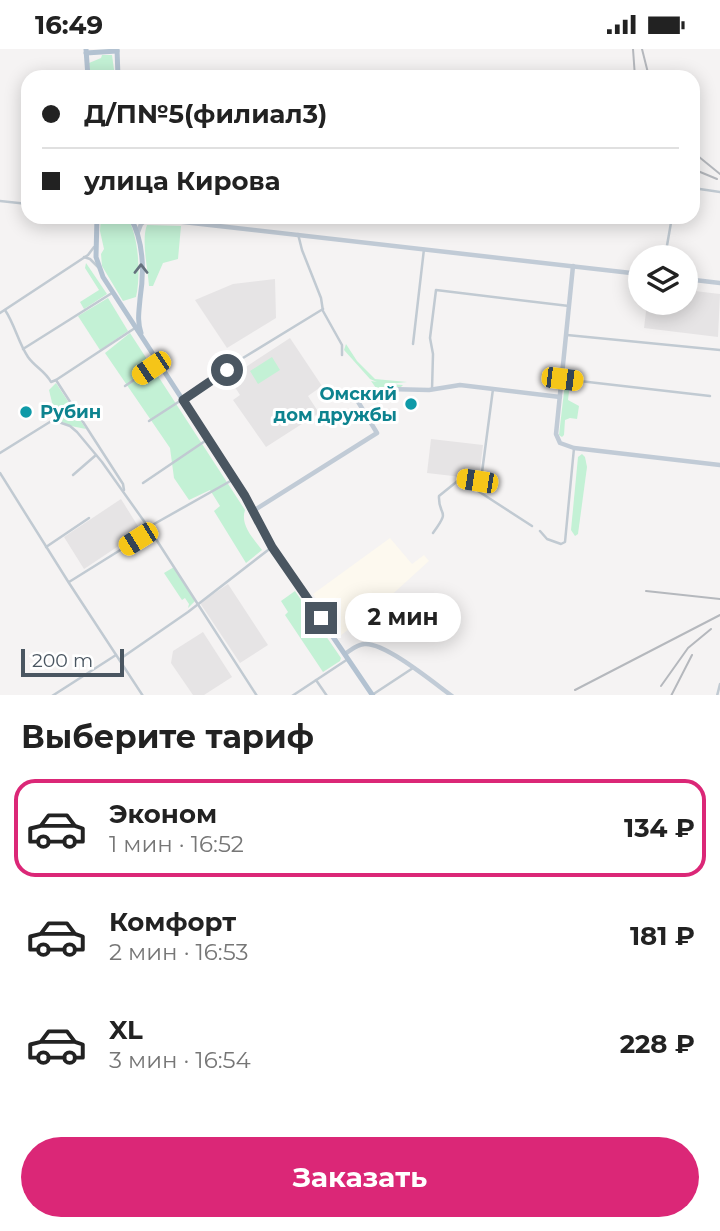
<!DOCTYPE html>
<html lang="ru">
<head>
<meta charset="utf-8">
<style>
  :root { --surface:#fff; --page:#f6f6f6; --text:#222; --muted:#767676; --line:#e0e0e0; --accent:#db2777 }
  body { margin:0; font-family:Montserrat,sans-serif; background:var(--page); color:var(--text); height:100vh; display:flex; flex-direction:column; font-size:26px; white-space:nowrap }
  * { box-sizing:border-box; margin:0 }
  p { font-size:23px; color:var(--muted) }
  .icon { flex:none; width:38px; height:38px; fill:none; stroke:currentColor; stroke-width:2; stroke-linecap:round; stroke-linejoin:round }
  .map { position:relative; height:646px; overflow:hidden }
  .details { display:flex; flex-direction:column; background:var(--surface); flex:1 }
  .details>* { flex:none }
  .banner { position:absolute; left:21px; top:21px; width:679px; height:154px; border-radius:21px; box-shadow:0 4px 18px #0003; display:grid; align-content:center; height:154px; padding:0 21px; background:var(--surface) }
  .buttons { position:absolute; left:628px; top:196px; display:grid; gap:14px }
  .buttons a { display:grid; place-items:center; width:70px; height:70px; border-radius:50%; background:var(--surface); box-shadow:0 4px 18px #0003; font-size:35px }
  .scale { position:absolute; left:21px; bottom:18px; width:103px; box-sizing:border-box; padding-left:7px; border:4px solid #4a5661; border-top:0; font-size:19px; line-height:24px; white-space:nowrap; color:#4a5661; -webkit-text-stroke:5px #fff; paint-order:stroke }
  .end { position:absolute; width:32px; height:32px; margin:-16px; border:9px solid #4a5661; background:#fff; box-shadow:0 0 0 4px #fff }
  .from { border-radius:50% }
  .bubble { position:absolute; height:49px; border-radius:24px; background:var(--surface); box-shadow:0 4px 18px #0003; font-size:23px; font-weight:700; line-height:49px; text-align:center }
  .car { position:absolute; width:21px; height:42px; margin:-21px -10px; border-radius:9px; box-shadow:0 0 5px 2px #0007; background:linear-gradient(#f5c518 24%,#345 0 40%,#f5c518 0 76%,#345 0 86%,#f5c518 0) }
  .banner b { display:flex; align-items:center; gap:24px; height:66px; font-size:26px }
  .banner b+b { border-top:2px solid var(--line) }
  .banner i { width:18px; height:18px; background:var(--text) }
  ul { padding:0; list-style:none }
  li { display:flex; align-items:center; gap:21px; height:98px; margin:0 14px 10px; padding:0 7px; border:4px solid transparent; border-radius:21px }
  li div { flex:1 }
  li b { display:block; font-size:26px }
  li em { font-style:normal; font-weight:700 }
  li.on { border-color:var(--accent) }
  li>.icon { width:63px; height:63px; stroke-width:1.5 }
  h2 { padding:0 21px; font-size:32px; line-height:84px }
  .button { display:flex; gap:14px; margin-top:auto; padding:14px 21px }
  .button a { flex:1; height:80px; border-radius:42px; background:var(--accent); color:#fff; font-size:28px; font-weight:700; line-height:80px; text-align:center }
  .status { display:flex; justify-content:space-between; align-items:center; height:49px; padding:0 35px; background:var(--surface); direction:ltr }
  .status svg { height:19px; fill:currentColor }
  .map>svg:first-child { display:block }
  .commercial { fill:#fdf9ef }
  .education { fill:#e6e4e5 }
  .green { fill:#c3f1d5 }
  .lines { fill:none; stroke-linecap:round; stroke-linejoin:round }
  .street { stroke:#c1cad2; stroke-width:2.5 }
  .secondary { stroke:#c1cbd6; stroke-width:4.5 }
  .primary { stroke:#b3c2d1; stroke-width:5 }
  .rail { stroke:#b5b8bd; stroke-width:2 }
  .oneway { stroke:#64717d }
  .route { stroke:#4a5661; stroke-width:9 }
  .culture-dot { fill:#0f9aa8; stroke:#fff; stroke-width:2.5 }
  .labels { text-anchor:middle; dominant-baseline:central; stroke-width:6; stroke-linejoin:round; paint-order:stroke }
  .culture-label { font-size:18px; font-weight:bold; fill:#0d838f; stroke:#fff; text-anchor:end }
</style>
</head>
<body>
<div class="status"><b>16:49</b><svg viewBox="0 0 49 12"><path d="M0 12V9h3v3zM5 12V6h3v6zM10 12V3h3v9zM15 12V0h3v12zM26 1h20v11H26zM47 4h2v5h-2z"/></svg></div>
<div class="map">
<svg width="720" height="647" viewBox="0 0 720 647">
  <rect width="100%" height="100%" fill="#f5f3f3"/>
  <path class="commercial" d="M390 489 412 515 424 506 429 512 385 552 340 587 313 545Z"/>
  <g class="education">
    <path d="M275 230 276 269 227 299 195 251 233 235Z"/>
    <path d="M686 241 720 245 718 288 644 279 647 254H686Z"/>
    <path d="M290 289 322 337 308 347 319 364 266 398 233 351 240 346 229 329Z"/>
    <path d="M431 390 483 396 479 430 427 424Z"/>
    <path d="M121 450 141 482 84 520 64 488Z"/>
    <path d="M228 535 268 596 240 614 200 554Z"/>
    <path d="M203 583 232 628 204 646H193L171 614 173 602Z"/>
  </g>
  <g class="green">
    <path d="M102 6H112L115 28H90L89 14 101 9Z"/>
    <path d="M101 168H127C139 187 141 226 136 248L123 252 102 217 101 205 104 200 100 182Z"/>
    <path d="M147 176 181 177 178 210 163 214 153 237H149C148 221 141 191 147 176Z"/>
    <path d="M86 214 107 245 84 260 80 253 99 241 85 219Z"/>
    <path d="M108 249 128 282 100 301 78 267Z"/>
    <path d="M130 284 245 461C240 476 253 489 262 501L246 514 214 462 220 457 210 441 189 451 174 429 170 399 105 304Z"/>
    <path d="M346 295 357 312 375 330 407 333 389 335 403 336 401 338 376 339 371 332 377 333 370 330 344 301Z"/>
    <path d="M272 308 280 321 258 335 250 322Z"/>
    <path d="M568 332 570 334 568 351 579 357 577 370 570 369 565 371 564 386 562 388 559 386 565 334Z"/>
    <path d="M56 334 86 380 71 377 56 370 49 341Z"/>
    <path d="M582 405 585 408 587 418 578 485 575 487 571 481 578 408Z"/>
    <path d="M174 518 195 552 188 559 189 555 185 549 182 551 164 524Z"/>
    <path d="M295 542 341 609 340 612 323 623 285 566 288 563 281 552Z"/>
  </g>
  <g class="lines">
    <g class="street">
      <path d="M693 139 720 143"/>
      <path d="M0 152 28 155"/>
      <path d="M298 185 302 201 321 249 323 262 342 296V306"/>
      <path d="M84 208 90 210 98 218"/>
      <path d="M665 208 672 168"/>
      <path d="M5 261C15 276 18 293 28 308 35 318 45 322 51 333L56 331 123 435 124 441"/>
      <path d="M0 264 88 206 94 198"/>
      <path d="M567 286 720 301"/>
      <path d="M413 295 424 200"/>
      <path d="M23 300 112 244"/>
      <path d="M562 330 710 347"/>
      <path d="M56 331 135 279"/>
      <path d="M125 337 159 314"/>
      <path d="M432 341 433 305 430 289 436 241 569 257"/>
      <path d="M183 351 238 312 323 260"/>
      <path d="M149 372 183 350"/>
      <path d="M0 404 53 371 70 377 77 383 102 413 146 475 150 478 152 484 257 647"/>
      <path d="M0 424 69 534 143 647"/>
      <path d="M73 426 96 406"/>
      <path d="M477 433 478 442 532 477"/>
      <path d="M143 434 208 390"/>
      <path d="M540 482 547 490 561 495 565 493 574 399"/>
      <path d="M433 484C452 458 438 469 439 447L460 430 481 431 493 340"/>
      <path d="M46 498 89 469"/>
      <path d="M69 533 138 490 147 479 234 430"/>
      <path d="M120 610 188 563 272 498"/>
      <path d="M316 631 327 647"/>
      <path d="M372 646 413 619"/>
      <path d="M52 647 116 606"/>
      <path d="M292 647 348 610"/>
      <path d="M717 647 720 635"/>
    </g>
    <g class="secondary">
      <path d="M139 168 640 225"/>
      <path d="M138 183 141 175 147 170"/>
      <path d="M573 217 556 385 560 394 574 399 720 416"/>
      <path d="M686 230 720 234"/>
      <path d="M253 462 377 384 357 351 361 345 388 340 429 341 460 336 560 348"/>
      <path d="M345 605C351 601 357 595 365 595 386 594 434 634 452 647"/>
    </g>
    <g class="primary">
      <path d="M86 0 88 28"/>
      <path d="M117 0 118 28"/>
      <path d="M86 4 117 2"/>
      <path d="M97 168 96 208 103 228 234 430 272 498 373 647"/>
      <path d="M130 168C144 192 144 224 140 250 139 263 137 271 141 284"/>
    </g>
    <g class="rail">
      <path d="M633 0 635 28"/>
      <path d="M642 0 649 28"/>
      <path d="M693 103 720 125"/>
      <path d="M693 120 717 130"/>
      <path d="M646 542 720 550"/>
      <path d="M661 637 688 599 711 580"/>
      <path d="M575 641 720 566"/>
      <path d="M671 647 692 606"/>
    </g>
  </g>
  <defs><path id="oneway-chevron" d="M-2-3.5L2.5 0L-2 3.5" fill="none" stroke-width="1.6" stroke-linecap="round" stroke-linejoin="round" transform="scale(1.75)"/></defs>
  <use class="oneway" href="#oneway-chevron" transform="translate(141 220) rotate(-90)"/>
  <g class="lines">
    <path class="route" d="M227 321 183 351 245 447 272 498 321 569"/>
  </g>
  <g class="culture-dot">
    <circle cx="411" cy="355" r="7"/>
    <circle cx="26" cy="363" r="7"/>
  </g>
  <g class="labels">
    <g class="culture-label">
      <text x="397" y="345">Омский<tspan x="397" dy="21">дом дружбы</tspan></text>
      <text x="40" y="363" text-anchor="start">Рубин</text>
    </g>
  </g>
</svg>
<div class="buttons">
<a><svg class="icon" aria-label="layers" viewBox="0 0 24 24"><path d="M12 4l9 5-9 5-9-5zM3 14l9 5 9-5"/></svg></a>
</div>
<div class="scale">200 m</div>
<i class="end from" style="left:227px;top:321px"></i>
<i class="end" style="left:321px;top:569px"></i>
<div class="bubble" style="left:345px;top:544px;width:116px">2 мин</div>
<i class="car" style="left:151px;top:319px;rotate:236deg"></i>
<i class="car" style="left:562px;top:330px;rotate:97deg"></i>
<i class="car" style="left:477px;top:432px;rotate:279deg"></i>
<i class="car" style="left:138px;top:490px;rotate:238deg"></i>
<div class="banner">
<b><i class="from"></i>Д/П№5(филиал3)</b>
<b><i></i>улица Кирова</b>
</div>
</div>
<section class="details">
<h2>Выберите тариф</h2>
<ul>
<li class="on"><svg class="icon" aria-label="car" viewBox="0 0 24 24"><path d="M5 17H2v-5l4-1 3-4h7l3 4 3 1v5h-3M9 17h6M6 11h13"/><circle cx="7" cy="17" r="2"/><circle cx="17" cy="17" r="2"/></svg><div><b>Эконом</b><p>1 мин · 16:52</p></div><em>134 ₽</em></li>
<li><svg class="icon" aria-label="car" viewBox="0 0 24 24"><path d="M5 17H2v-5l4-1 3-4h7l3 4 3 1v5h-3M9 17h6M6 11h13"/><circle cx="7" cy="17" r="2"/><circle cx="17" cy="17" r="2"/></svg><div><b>Комфорт</b><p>2 мин · 16:53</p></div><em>181 ₽</em></li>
<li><svg class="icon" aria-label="car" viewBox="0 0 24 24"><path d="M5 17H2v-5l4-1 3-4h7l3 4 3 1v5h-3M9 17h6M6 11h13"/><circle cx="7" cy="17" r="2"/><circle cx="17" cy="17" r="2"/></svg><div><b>XL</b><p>3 мин · 16:54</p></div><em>228 ₽</em></li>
</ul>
<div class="button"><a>Заказать</a></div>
</section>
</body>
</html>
